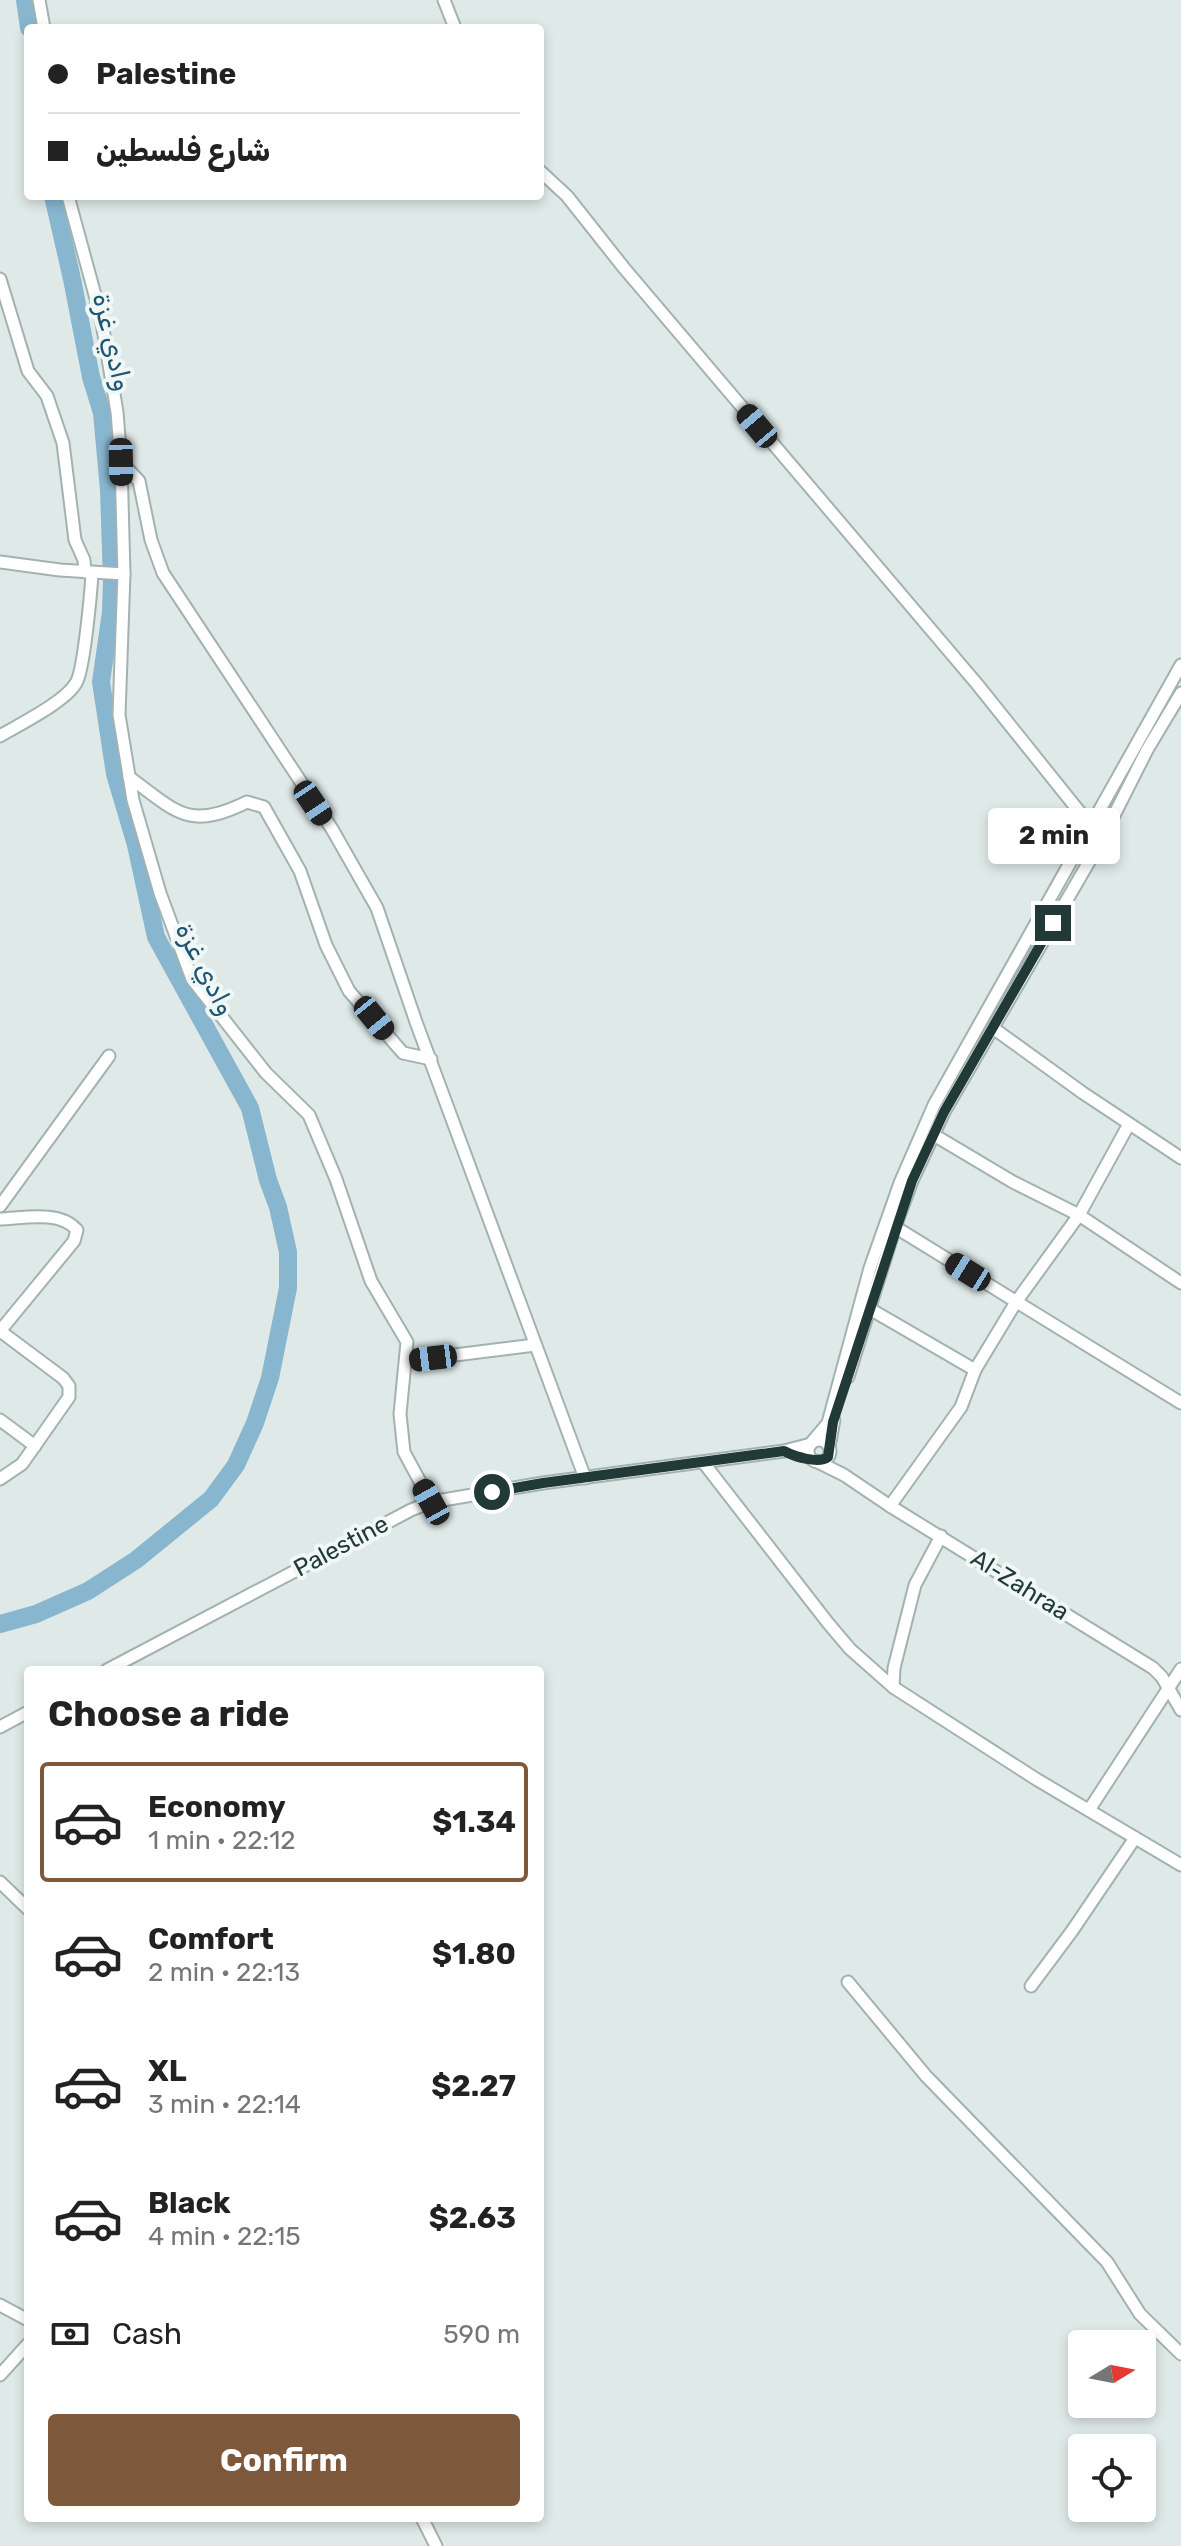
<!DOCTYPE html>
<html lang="en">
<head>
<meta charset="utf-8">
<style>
  :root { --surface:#fff; --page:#f6f6f6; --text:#222; --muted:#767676; --line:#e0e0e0; --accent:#7e583b }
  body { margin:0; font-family:Rubik,"Noto Naskh Arabic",sans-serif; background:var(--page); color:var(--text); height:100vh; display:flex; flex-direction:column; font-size:30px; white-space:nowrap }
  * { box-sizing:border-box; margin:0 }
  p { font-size:26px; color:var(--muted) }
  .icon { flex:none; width:44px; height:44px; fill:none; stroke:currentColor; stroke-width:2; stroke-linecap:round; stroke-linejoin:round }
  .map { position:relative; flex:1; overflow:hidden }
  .side { position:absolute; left:24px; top:1666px; width:520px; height:856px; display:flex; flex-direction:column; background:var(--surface); border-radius:8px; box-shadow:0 4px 12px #0003 }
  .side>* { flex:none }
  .guide { position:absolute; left:24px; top:24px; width:520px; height:176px; border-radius:8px; box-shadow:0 4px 12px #0003; display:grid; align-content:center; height:176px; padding:0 24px; background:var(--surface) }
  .needle { width:52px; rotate:80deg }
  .controls { position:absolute; left:1068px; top:2330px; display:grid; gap:16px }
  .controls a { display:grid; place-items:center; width:88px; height:88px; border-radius:8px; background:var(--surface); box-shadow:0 4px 12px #0003; font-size:40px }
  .end { position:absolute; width:36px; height:36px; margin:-18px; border:10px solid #213a38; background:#fff; box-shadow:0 0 0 4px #fff }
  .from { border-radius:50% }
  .bubble { position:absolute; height:56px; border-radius:8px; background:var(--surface); box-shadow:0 4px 12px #0003; font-size:26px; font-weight:700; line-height:56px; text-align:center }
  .car { position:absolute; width:24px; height:48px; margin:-24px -12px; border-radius:10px; box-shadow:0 0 6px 2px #0007; background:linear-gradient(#222 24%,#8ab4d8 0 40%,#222 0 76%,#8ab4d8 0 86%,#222 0) }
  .guide b { display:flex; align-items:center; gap:28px; height:76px; font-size:30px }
  .guide b+b { border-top:2px solid var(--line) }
  .guide i { width:20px; height:20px; background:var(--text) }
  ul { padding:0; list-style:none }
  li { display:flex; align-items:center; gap:24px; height:120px; margin:0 16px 12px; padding:0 8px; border:4px solid transparent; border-radius:8px }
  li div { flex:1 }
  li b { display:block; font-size:30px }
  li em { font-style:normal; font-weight:700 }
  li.current { border-color:var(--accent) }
  li>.icon { width:72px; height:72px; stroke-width:1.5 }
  h2 { padding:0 24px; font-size:36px; line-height:96px }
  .pay { display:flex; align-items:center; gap:20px; height:88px; padding:0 24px; font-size:30px }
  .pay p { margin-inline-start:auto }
  .action { display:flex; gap:16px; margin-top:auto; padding:16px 24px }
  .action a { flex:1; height:92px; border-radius:8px; background:var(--accent); color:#fff; font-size:32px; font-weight:700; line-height:92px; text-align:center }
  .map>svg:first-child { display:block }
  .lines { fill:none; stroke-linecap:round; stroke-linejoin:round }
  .river { stroke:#88b6cf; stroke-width:18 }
  .minor-casing { stroke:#a2b2b0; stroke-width:15 }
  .minor { stroke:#fff; stroke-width:11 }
  .route { stroke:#213a38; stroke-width:10 }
  .labels { text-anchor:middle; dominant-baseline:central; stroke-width:8; stroke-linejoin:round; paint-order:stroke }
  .street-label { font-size:24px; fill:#213a38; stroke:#f0f7f5 }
  .water-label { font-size:26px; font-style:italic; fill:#1d5574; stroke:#f0f7f5 }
</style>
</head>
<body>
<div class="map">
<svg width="1181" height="2546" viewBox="0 0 1181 2546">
  <rect width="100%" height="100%" fill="#dfeae8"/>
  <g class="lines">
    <g class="river">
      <path d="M25 0 29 28"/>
      <path d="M0 1624 36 1614 88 1591 136 1560 211 1499 236 1465 255 1423 270 1378 288 1288V1252L278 1207 268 1180 250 1108 156 937 136 845 115 774 101 682 111 612 112 581 109 490 102 413 91 377 72 279 53 196"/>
    </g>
    <g class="minor-casing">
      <g id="minor">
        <path d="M39 0 44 28"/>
        <path d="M444 0 455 28"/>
        <path d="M540 171 567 196 624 268 977 684 1090 825"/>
        <path d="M68 196 101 317 117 412 121 462 124 574 119 715 133 800 160 893 192 979 266 1073 309 1115 336 1179 371 1281 407 1342 400 1414 404 1452 431 1502"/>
        <path d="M0 279 28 371 47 396 63 443 75 540 84 560 85 572"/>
        <path d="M121 462 139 481 151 540 163 573 332 829 377 908 416 1022 585 1478"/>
        <path d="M0 562 60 570 124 574"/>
        <path d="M0 736C20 724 65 702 76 683 84 671 91 591 92 573"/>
        <path d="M129 777C177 812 188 831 247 802L264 807 300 871 326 945 349 991 403 1053 431 1059"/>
        <path d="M993 1028 1083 1093 1181 1158"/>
        <path d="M934 1135 1013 1182 1079 1215 1181 1283"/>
        <path d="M0 1206 109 1056"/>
        <path d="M0 1219C24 1218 60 1210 77 1230L74 1241 0 1331"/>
        <path d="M895 1227 1181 1403"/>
        <path d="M870 1309 975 1370"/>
        <path d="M0 1331 63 1378 69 1386V1397L22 1464 0 1479"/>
        <path d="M407 1361 535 1345"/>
        <path d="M848 1377 895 1227 912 1181 944 1112 1101 841 1147 750 1181 693"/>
        <path d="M0 1420 35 1446"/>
        <circle cx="819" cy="1451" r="11"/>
        <path d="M812 1442 828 1423 870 1268 900 1183 934 1105 1181 665"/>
        <path d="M829 1447 834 1420"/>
        <path d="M816 1461 844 1475 890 1506 1153 1668 1162 1677 1181 1710"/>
        <path d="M703 1462 828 1623 850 1649 893 1687"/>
        <path d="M890 1506 961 1407 975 1370 1016 1302 1079 1215 1129 1124"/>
        <path d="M941 1536 915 1585 894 1668 893 1687 1036 1779 1181 1865"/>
        <path d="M107 1670 411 1510 431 1502 543 1483 784 1451 811 1444"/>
        <path d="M0 1727 28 1712"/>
        <path d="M1089 1810 1181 1669"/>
        <path d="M0 1882 28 1909"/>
        <path d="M848 1982 926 2076 1107 2262 1140 2314 1181 2354"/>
        <path d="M1031 1986 1072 1931 1135 1838"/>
        <path d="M0 2305 28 2320"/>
        <path d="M0 2375 28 2344"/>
        <path d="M422 2518 436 2546"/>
      </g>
    </g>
    <use href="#minor" class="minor"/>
  </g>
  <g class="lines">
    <path class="route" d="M492 1492 543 1483 784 1451C795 1457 819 1464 828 1457L833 1422 912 1181 944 1112 1053 923"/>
  </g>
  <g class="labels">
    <g class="street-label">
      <text transform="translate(341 1546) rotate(-28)">Palestine</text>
      <text transform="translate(1020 1585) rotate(32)">Al-Zahraa</text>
    </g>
    <g class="water-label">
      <text transform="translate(112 342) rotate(77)">وادي غزة</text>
      <text transform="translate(205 969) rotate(63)">وادي غزة</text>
    </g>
  </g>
</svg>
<div class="controls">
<a><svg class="needle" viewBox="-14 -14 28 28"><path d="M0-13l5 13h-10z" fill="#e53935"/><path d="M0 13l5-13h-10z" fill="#767676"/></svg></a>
<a><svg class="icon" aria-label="locate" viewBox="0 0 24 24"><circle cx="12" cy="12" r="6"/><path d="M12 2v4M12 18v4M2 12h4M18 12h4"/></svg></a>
</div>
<i class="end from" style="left:492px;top:1492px"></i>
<i class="end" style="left:1053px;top:923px"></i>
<div class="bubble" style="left:988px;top:808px;width:132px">2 min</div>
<i class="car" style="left:757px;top:426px;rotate:320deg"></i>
<i class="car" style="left:121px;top:462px;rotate:179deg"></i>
<i class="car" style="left:313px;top:803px;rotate:146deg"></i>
<i class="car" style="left:374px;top:1018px;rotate:141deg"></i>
<i class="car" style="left:968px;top:1272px;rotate:302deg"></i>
<i class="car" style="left:433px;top:1358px;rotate:263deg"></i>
<i class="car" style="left:431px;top:1502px;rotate:331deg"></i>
<div class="guide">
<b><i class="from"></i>Palestine</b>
<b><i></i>شارع فلسطين</b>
</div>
<section class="side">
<h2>Choose a ride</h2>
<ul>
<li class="current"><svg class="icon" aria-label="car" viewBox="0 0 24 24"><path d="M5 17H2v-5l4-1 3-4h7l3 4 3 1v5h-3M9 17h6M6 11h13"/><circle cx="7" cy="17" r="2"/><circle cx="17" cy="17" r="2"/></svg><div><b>Economy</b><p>1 min · 22:12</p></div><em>$1.34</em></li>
<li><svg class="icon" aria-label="car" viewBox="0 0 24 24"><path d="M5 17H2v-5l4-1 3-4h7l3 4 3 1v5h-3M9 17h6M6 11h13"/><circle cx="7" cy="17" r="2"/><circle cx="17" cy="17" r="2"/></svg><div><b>Comfort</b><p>2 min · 22:13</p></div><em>$1.80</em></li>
<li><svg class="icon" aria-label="car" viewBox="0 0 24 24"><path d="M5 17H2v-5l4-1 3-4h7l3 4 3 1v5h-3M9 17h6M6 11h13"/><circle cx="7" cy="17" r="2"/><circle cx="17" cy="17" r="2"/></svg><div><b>XL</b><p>3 min · 22:14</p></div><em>$2.27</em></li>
<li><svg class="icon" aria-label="car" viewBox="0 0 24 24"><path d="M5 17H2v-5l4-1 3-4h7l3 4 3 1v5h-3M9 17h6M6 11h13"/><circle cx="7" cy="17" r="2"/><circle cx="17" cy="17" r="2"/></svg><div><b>Black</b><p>4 min · 22:15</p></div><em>$2.63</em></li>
</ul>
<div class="pay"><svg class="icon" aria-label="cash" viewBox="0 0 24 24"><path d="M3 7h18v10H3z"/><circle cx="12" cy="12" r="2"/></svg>Cash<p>590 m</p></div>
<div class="action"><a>Confirm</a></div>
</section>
</div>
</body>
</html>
